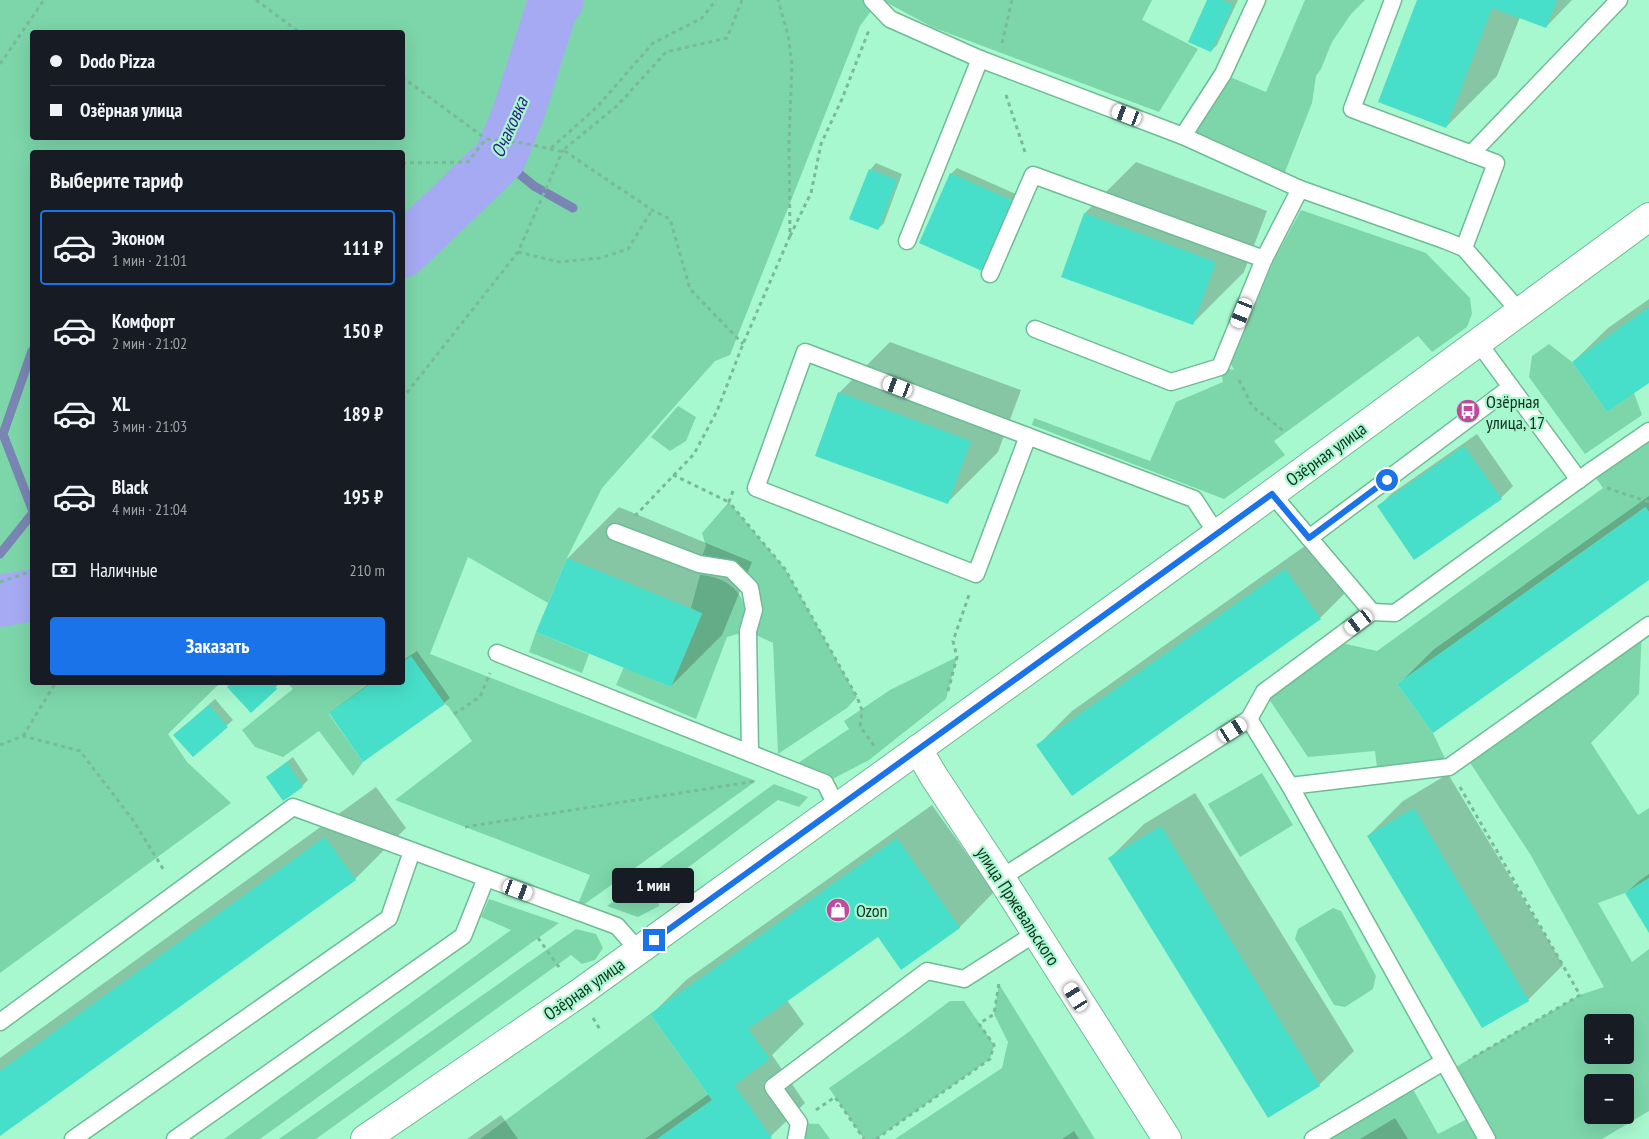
<!DOCTYPE html>
<html lang="ru">
<head>
<meta charset="utf-8">
<style>
  :root { --surface:#171b24; --page:#242831; --text:#f1f3f6; --muted:#9ea1a6; --line:#363941; --accent:#1a73e8 }
  body { margin:0; font-family:"PT Sans Narrow",sans-serif; background:var(--page); color:var(--text); height:100vh; display:flex; flex-direction:column; font-size:19px; white-space:nowrap }
  * { box-sizing:border-box; margin:0 }
  p { font-size:16px; color:var(--muted) }
  .icon { flex:none; width:28px; height:28px; fill:none; stroke:currentColor; stroke-width:2; stroke-linecap:round; stroke-linejoin:round }
  .map { position:relative; flex:1; overflow:hidden }
  .drawer { position:absolute; left:30px; top:150px; width:375px; height:535px; display:flex; flex-direction:column; background:var(--surface); border-radius:5px; box-shadow:0 5px 20px #0002 }
  .drawer>* { flex:none }
  .hud { position:absolute; left:30px; top:30px; width:375px; height:110px; border-radius:5px; box-shadow:0 5px 20px #0002; display:grid; align-content:center; height:110px; padding:0 20px; background:var(--surface) }
  .controls { position:absolute; left:1584px; top:1014px; display:grid; gap:10px }
  .controls a { display:grid; place-items:center; width:50px; height:50px; border-radius:5px; background:var(--surface); box-shadow:0 5px 20px #0002; font-size:25px }
  .end { position:absolute; width:22px; height:22px; margin:-11px; border:6px solid #1a73e8; background:#fff; box-shadow:0 0 0 2px #fff }
  .from { border-radius:50% }
  .bubble { position:absolute; height:35px; border-radius:5px; background:var(--surface); box-shadow:0 5px 20px #0002; font-size:16px; font-weight:600; line-height:35px; text-align:center }
  .car { position:absolute; width:15px; height:30px; margin:-15px -8px; border-radius:6px; box-shadow:0 0 4px 1px #0007; background:linear-gradient(#fff 24%,#345 0 40%,#fff 0 76%,#345 0 86%,#fff 0) }
  .hud b { display:flex; align-items:center; gap:18px; height:48px; font-size:19px }
  .hud b+b { border-top:1px solid var(--line) }
  .hud i { width:12px; height:12px; background:var(--text) }
  ul { padding:0; list-style:none }
  li { display:flex; align-items:center; gap:15px; height:75px; margin:0 10px 8px; padding:0 10px; border:2px solid transparent; border-radius:5px }
  li div { flex:1 }
  li b { display:block; font-size:19px }
  li em { font-style:normal; font-weight:600 }
  li.selected { border-color:var(--accent) }
  li>.icon { width:45px; height:45px; stroke-width:1.5 }
  h2 { padding:0 20px; font-size:22px; line-height:60px }
  .pay { display:flex; align-items:center; gap:12px; height:55px; padding:0 20px; font-size:19px }
  .pay p { margin-inline-start:auto }
  .cta { display:flex; gap:10px; margin-top:auto; padding:10px 20px }
  .cta a { flex:1; height:58px; border-radius:5px; background:var(--accent); color:#fff; font-size:20px; font-weight:600; line-height:58px; text-align:center }
  .map>svg:first-child { display:block }
  .green { fill:#7dd6aa; fill-rule:evenodd }
  .shadow { fill:#0003 }
  .lines { fill:none; stroke-linecap:round; stroke-linejoin:round }
  .stream { stroke:#7986b3; stroke-width:9 }
  .river { stroke:#a6aaf2; stroke-width:52 }
  .building { fill:#47dfc9 }
  .service-casing { stroke:#6dbc95; stroke-width:19 }
  .tertiary-casing { stroke:#6dbc95; stroke-width:30 }
  .path { stroke:#78ba99; stroke-width:3; stroke-dasharray:4 4; stroke-linecap:butt }
  .service { stroke:#fff; stroke-width:16 }
  .tertiary { stroke:#fff; stroke-width:28 }
  .route { stroke:#1a73e8; stroke-width:6 }
  .labels { text-anchor:middle; dominant-baseline:central; stroke-width:4.5; stroke-linejoin:round; paint-order:stroke }
  .poi-label { font-size:18px; fill:#0f3121; stroke:#a8f8cf; text-anchor:start }
  .street-label { font-size:18px; fill:#0f3121; stroke:#a8f8cf }
  .water-label { font-size:19px; font-style:italic; fill:#312187; stroke:#a8f8cf }
</style>
</head>
<body>
<div class="map">
<svg width="1649" height="1139" viewBox="0 0 1649 1139">
  <rect width="100%" height="100%" fill="#a8f8cf"/>
  <g class="green">
    <path d="M0 0H879L860 26 730 355 715 361 602 488 567 558 548 603 468 557 430 654 756 781 575 911 590 875 395 800 472 741 449 707 445 704 411 657 403 662 402 152H32V682L220 683 168 734 187 762 231 803 0 973ZM32 32H402V138H32Z"/>
    <path d="M882 0H1152L1142 20 1198 49 1159 112 932 27Z"/>
    <path d="M1305 0H1365L1351 14 1332 42 1321 69 1316 76 1312 103 1285 172 1183 136 1223 74 1266 92Z"/>
    <path d="M1301 210 1426 253 1470 298 1472 314 1467 327 1432 352 1418 336 1274 441 1285 455 1224 499 1032 425 1034 418 1150 461 1176 402 1223 382 1220 367 1234 370 1231 364 1274 260Z"/>
    <path d="M1549 344 1572 362 1607 412 1634 393 1642 415 1585 454 1529 377 1532 356Z"/>
    <path d="M678 406 696 417 686 441 670 451 651 437Z"/>
    <path d="M1649 431V512L1645 507 1397 684 1433 733 1449 767 1378 776 1375 751 1308 757 1264 692 1333 641 1377 651 1603 488 1591 471Z"/>
    <path d="M729 502 785 569 857 697 847 708 778 754 773 643 748 631 754 610 731 569 699 564 706 546 702 533Z"/>
    <path d="M700 575C723 576 747 591 745 617 745 622 742 628 741 633L727 637 696 719 616 685 624 667 671 687 702 614 691 608Z"/>
    <path d="M1642 630 1639 694 1591 743 1638 815 1649 808V878L1625 893 1598 903 1632 962 1649 949V1111L1602 1139H1313L1409 1082 1438 1134 1473 1116 1449 1071 1580 995 1604 987 1530 854 1465 755ZM1592 1022H1625V1055H1592ZM1592 1082H1625V1115H1592Z"/>
    <path d="M536 632 589 654 582 673 529 652Z"/>
    <path d="M957 657 946 699 869 760 825 783 789 769 849 729 844 721 890 690Z"/>
    <path d="M287 683H373L329 714 363 762 353 776 319 731 283 757 255 747 242 730 293 689Z"/>
    <path d="M1262 773 1293 825 1240 857 1208 804Z"/>
    <path d="M774 784 808 797 799 807 778 800 662 887 658 898 659 906 638 917 607 906Z"/>
    <path d="M489 899 559 923 260 1139H224L511 930 481 917Z"/>
    <path d="M1333 908 1341 911 1376 976 1373 989 1345 1007 1334 1005 1295 939 1298 929Z"/>
    <path d="M576 929 596 934 603 948 595 960 582 964 571 955 316 1139H279Z"/>
    <path d="M999 984 1095 1139H895L1002 1068 1008 1042 994 1014Z"/>
    <path d="M950 1001H964L994 1045 990 1059 876 1139H864L829 1088 906 1034Z"/>
    <path d="M650 1014 712 1100 657 1139H480Z"/>
    <path d="M799 1123 819 1124 830 1139H796Z"/>
  </g>
  <g class="shadow">
    <path d="M1209 0H1238L1217 45 1211 51Z"/>
    <path d="M1418 0H1572L1546 27 1520 17 1497 76 1446 127Z"/>
    <path d="M1136 162 1267 211 1244 272 1193 323 1085 213Z"/>
    <path d="M876 163 902 174 884 223 878 229 870 170Z"/>
    <path d="M957 168 1018 195 988 263 982 269 951 174Z"/>
    <path d="M1649 299V381L1573 362 1608 328Z"/>
    <path d="M890 342 1021 390 998 452 947 503 839 393Z"/>
    <path d="M1477 434 1513 486 1501 498 1379 506 1391 494Z"/>
    <path d="M1649 496V579L1399 684 1433 650Z"/>
    <path d="M619 507 752 562 722 635 671 686 568 558Z"/>
    <path d="M1319 536 1354 584 1320 618 1038 745 1072 711Z"/>
    <path d="M417 651 450 698 444 703 330 714 336 708 372 682H402V661Z"/>
    <path d="M232 682H281L251 711Z"/>
    <path d="M215 699 233 720 193 755 181 729Z"/>
    <path d="M293 757 308 780 302 786 267 777Z"/>
    <path d="M1448 774 1563 965 1528 1000 1483 1027 1368 836 1403 801Z"/>
    <path d="M376 787 406 828 355 879 0 1135V1058Z"/>
    <path d="M1195 793 1354 1051 1319 1085 1110 858 1144 824Z"/>
    <path d="M932 805 994 892 960 927 901 968 878 935 787 1000 804 1024 772 1055 805 1103 768 1139H645L709 1094 652 1014 686 980Z"/>
    <path d="M1649 874V930L1626 893 1639 881Z"/>
    <path d="M501 1115 518 1139H467Z"/>
    <path d="M1395 1118 1408 1139H1360Z"/>
    <path d="M1074 1131 1079 1139H1062Z"/>
  </g>
  <g class="lines">
    <g class="stream">
      <path d="M500 158 534 186 573 208"/>
      <path d="M32 351 3 434 32 509"/>
      <path d="M0 554 32 514"/>
    </g>
    <g class="river">
      <path d="M402 252 500 158 519 111 552 7 558 0"/>
      <path d="M0 601 32 595"/>
    </g>
  </g>
  <g class="building">
    <path d="M1207 0H1221L1233 5 1211 52 1188 42Z"/>
    <path d="M1417 0H1557L1546 28 1492 8 1446 128 1378 102Z"/>
    <path d="M869 169 897 180 878 230 849 219Z"/>
    <path d="M950 173 1013 201 982 271 919 243Z"/>
    <path d="M1084 213 1216 262 1193 325 1061 277Z"/>
    <path d="M1649 307V383L1607 412 1572 362Z"/>
    <path d="M838 392 971 441 948 504 815 456Z"/>
    <path d="M1464 446 1502 499 1414 560 1377 506Z"/>
    <path d="M1646 507 1649 512V580L1433 733 1397 684Z"/>
    <path d="M567 558 702 613 671 687 536 632Z"/>
    <path d="M1285 569 1321 619 1072 796 1036 745Z"/>
    <path d="M411 656 445 704 363 762 329 713 373 682H402V662Z"/>
    <path d="M231 682H272L277 689 251 713 227 687Z"/>
    <path d="M209 705 228 727 193 757 173 735Z"/>
    <path d="M287 762 303 787 283 801 266 777Z"/>
    <path d="M1414 808 1529 1001 1482 1028 1367 836Z"/>
    <path d="M1161 826 1320 1086 1268 1118 1108 858Z"/>
    <path d="M325 837 356 880 0 1136V1071Z"/>
    <path d="M897 838 960 928 901 970 878 937 748 1029 770 1059 734 1085 772 1138 770 1139H657L712 1100 650 1014Z"/>
    <path d="M1649 878V933L1625 893Z"/>
  </g>
  <g class="lines">
    <g class="service-casing">
      <g id="service">
        <path d="M872 0 890 19 980 59 1183 136"/>
        <path d="M1257 0 1223 74 1183 136 1300 189 1444 240 1464 248 1520 312"/>
        <path d="M1393 0 1352 109 1496 163 1464 248"/>
        <path d="M1471 154 1619 0"/>
        <path d="M907 241 980 59"/>
        <path d="M990 274 1033 175 1264 259"/>
        <path d="M1035 329 1171 382 1220 367 1264 259 1300 189"/>
        <path d="M1478 342 1579 480"/>
        <path d="M1028 436 976 574 756 488 805 352 1194 499 1217 534"/>
        <path d="M1272 494 1372 612"/>
        <path d="M615 532 699 564 731 569 750 588 754 610 748 631 750 753"/>
        <path d="M1309 538 1511 387"/>
        <path d="M497 653 825 783 837 807"/>
        <path d="M1249 719 1264 692 1372 612 1395 613 1591 471 1649 431"/>
        <path d="M1290 786 1487 1139"/>
        <path d="M1001 878 1249 719 1290 786 1449 767 1649 625"/>
        <path d="M0 1022 293 807 617 926 639 951"/>
        <path d="M73 1139 389 918 412 851"/>
        <path d="M175 1139 463 936 486 878"/>
        <path d="M796 1139 799 1123 773 1087 927 971 964 979 1036 933"/>
        <path d="M1313 1139 1443 1062"/>
      </g>
    </g>
    <g class="tertiary-casing">
      <g id="tertiary">
        <path d="M918 749 933 775 1001 878 1167 1139"/>
        <path d="M365 1139 578 994 1217 534 1649 217"/>
      </g>
    </g>
    <g class="path">
      <path d="M256 0 299 32"/>
      <path d="M742 0 727 38 666 52 618 105 563 150 652 210 670 219 690 289 743 344"/>
      <path d="M1002 43 1012 0"/>
      <path d="M0 64 44 0"/>
      <path d="M402 77 486 139"/>
      <path d="M1006 95 1026 155"/>
      <path d="M551 148 597 107 653 43 702 18 716 0"/>
      <path d="M402 163 468 162 486 139 523 143 564 152"/>
      <path d="M790 236 811 193 821 144 842 99 869 30"/>
      <path d="M518 252 559 262 600 258 628 249 652 210"/>
      <path d="M1239 380 1252 406 1285 432"/>
      <path d="M402 399 518 252 563 150"/>
      <path d="M673 475 729 502"/>
      <path d="M1607 488 1649 502"/>
      <path d="M733 491 729 502 785 569 857 697 862 710 860 726 875 747"/>
      <path d="M635 516 694 454 717 411 743 344 790 236 789 142 792 64 788 35 778 0"/>
      <path d="M0 582 32 571"/>
      <path d="M948 691 957 657 953 641 969 595"/>
      <path d="M454 714 480 697 490 673"/>
      <path d="M23 736 56 682"/>
      <path d="M0 745 23 736 80 751 133 820 165 872"/>
      <path d="M1460 787 1580 995 1469 1060"/>
      <path d="M465 827 756 781"/>
      <path d="M538 938 561 970"/>
      <path d="M593 1018 601 1031"/>
      <path d="M816 1110 835 1097 864 1139"/>
      <path d="M876 1139 990 1059 994 1045 979 1024 994 1014 999 983"/>
    </g>
    <use href="#service" class="service"/>
    <use href="#tertiary" class="tertiary"/>
  </g>
  <g class="lines">
    <path class="route" d="M654 940 1272 494 1309 538 1387 480"/>
  </g>
  <defs>
    <g id="bus-disc" transform="scale(1.25)"><circle r="9.5" fill="#c24a9e" stroke="#a8f8cf"/><path d="M-5-6H5V4H4V6H2V4H-2V6H-4V4H-5ZM-3.5-4V0h7V-4ZM-3.5 1.2v1.5H-2V1.2ZM2 1.2v1.5H3.5V1.2Z" fill="#fff"/></g>
    <g id="shop-disc" transform="scale(1.25)"><circle r="9.5" fill="#c24a9e" stroke="#a8f8cf"/><path d="M-5-2.5h2.3a2.7 3.5 0 0 1 5.4 0H5L5.5 6h-11ZM-1.5-2.5h3a1.5 2.3 0 0 0-3 0Z" fill="#fff"/></g>
  </defs>
  <g fill-rule="evenodd">
    <use href="#bus-disc" x="1468" y="411"/>
    <use href="#shop-disc" x="838" y="910"/>
  </g>
  <g class="labels">
    <g class="poi-label">
      <text x="1486" y="401">Озёрная<tspan x="1486" dy="21">улица, 17</tspan></text>
      <text x="856" y="910">Ozon</text>
    </g>
    <g class="street-label">
      <text transform="translate(1326 454) rotate(-36)">Озёрная улица</text>
      <text transform="translate(1018 906) rotate(57)">улица Пржевальского</text>
      <text transform="translate(584 989) rotate(-35)">Озёрная улица</text>
    </g>
    <g class="water-label">
      <text transform="translate(509 127) rotate(-66)">Очаковка</text>
    </g>
  </g>
</svg>
<div class="controls">
<a>+</a>
<a>−</a>
</div>
<i class="end from" style="left:1387px;top:480px"></i>
<i class="end" style="left:654px;top:940px"></i>
<div class="bubble" style="left:612px;top:868px;width:82px">1 мин</div>
<i class="car" style="left:1127px;top:115px;rotate:291deg"></i>
<i class="car" style="left:1242px;top:313px;rotate:202deg"></i>
<i class="car" style="left:898px;top:387px;rotate:291deg"></i>
<i class="car" style="left:1359px;top:622px;rotate:233deg"></i>
<i class="car" style="left:1233px;top:730px;rotate:57deg"></i>
<i class="car" style="left:518px;top:890px;rotate:110deg"></i>
<i class="car" style="left:1076px;top:997px;rotate:328deg"></i>
<div class="hud">
<b><i class="from"></i>Dodo Pizza</b>
<b><i></i>Озёрная улица</b>
</div>
<section class="drawer">
<h2>Выберите тариф</h2>
<ul>
<li class="selected"><svg class="icon" aria-label="car" viewBox="0 0 24 24"><path d="M5 17H2v-5l4-1 3-4h7l3 4 3 1v5h-3M9 17h6M6 11h13"/><circle cx="7" cy="17" r="2"/><circle cx="17" cy="17" r="2"/></svg><div><b>Эконом</b><p>1 мин · 21:01</p></div><em>111 ₽</em></li>
<li><svg class="icon" aria-label="car" viewBox="0 0 24 24"><path d="M5 17H2v-5l4-1 3-4h7l3 4 3 1v5h-3M9 17h6M6 11h13"/><circle cx="7" cy="17" r="2"/><circle cx="17" cy="17" r="2"/></svg><div><b>Комфорт</b><p>2 мин · 21:02</p></div><em>150 ₽</em></li>
<li><svg class="icon" aria-label="car" viewBox="0 0 24 24"><path d="M5 17H2v-5l4-1 3-4h7l3 4 3 1v5h-3M9 17h6M6 11h13"/><circle cx="7" cy="17" r="2"/><circle cx="17" cy="17" r="2"/></svg><div><b>XL</b><p>3 мин · 21:03</p></div><em>189 ₽</em></li>
<li><svg class="icon" aria-label="car" viewBox="0 0 24 24"><path d="M5 17H2v-5l4-1 3-4h7l3 4 3 1v5h-3M9 17h6M6 11h13"/><circle cx="7" cy="17" r="2"/><circle cx="17" cy="17" r="2"/></svg><div><b>Black</b><p>4 мин · 21:04</p></div><em>195 ₽</em></li>
</ul>
<div class="pay"><svg class="icon" aria-label="cash" viewBox="0 0 24 24"><path d="M3 7h18v10H3z"/><circle cx="12" cy="12" r="2"/></svg>Наличные<p>210 m</p></div>
<div class="cta"><a>Заказать</a></div>
</section>
</div>
</body>
</html>
